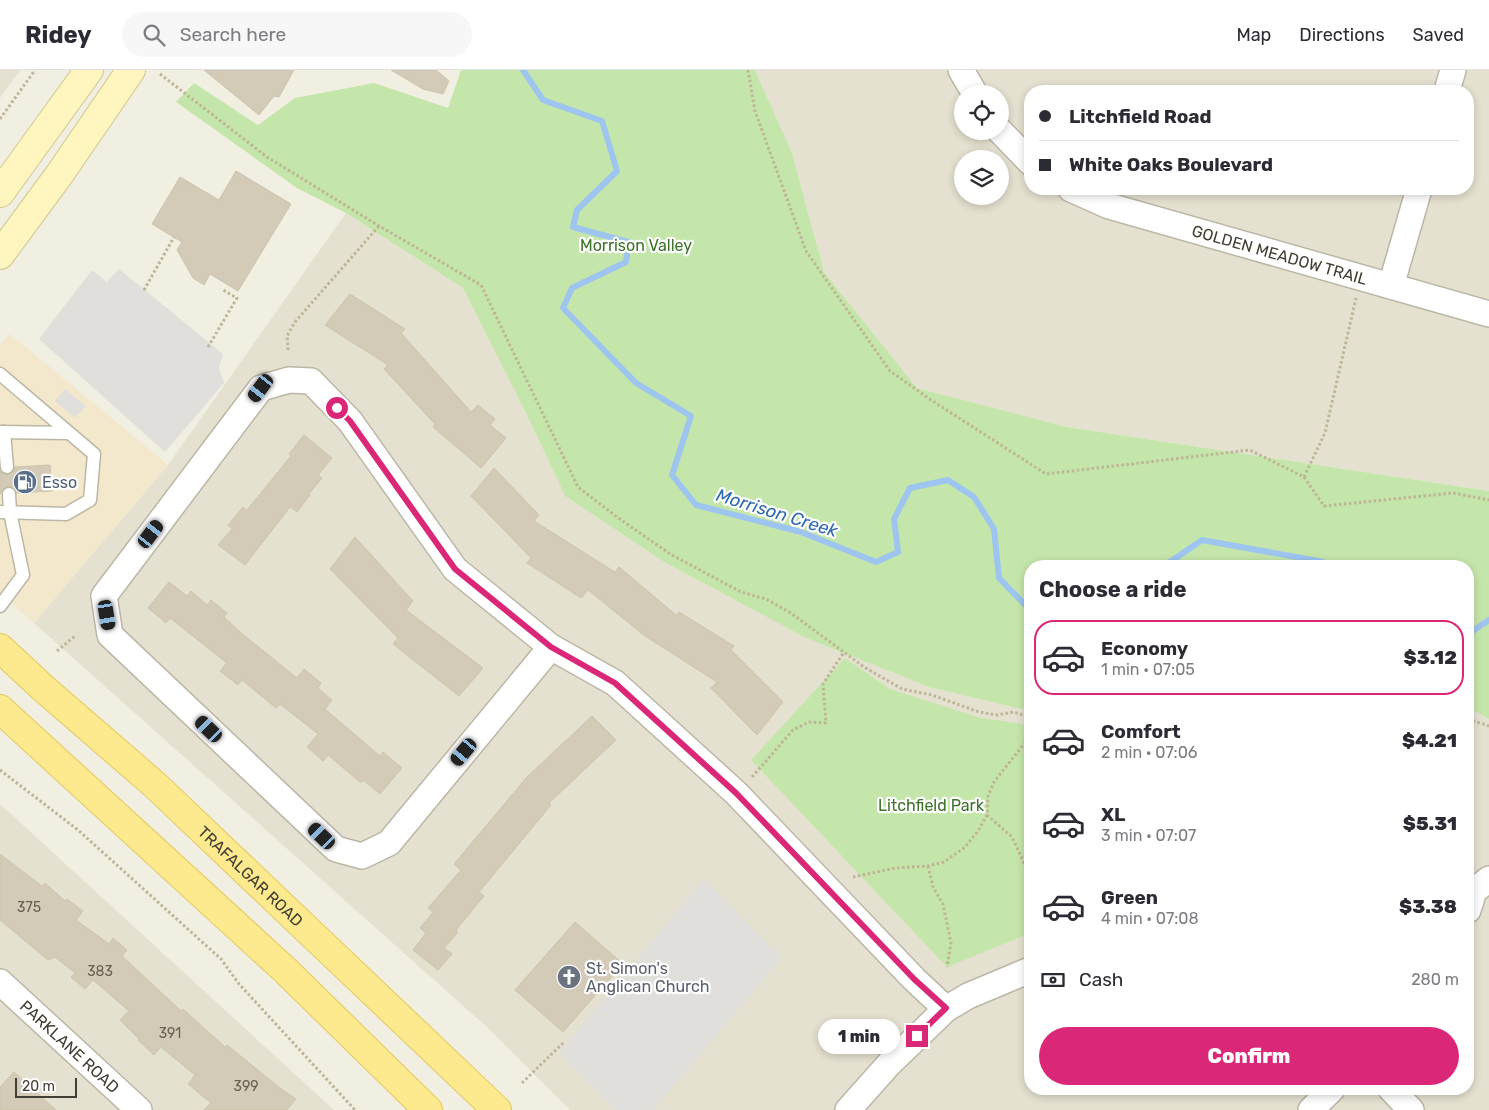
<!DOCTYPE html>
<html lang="en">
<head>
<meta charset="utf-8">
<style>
  :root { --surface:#fff; --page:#f7f7f7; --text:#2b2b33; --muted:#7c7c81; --line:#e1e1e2; --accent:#db2777 }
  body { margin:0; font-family:Rubik,sans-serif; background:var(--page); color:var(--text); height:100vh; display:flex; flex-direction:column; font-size:19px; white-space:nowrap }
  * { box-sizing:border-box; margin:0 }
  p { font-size:16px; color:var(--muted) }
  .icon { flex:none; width:28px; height:28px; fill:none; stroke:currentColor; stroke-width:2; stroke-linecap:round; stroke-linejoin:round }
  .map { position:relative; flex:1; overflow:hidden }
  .drawer { position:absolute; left:1024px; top:490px; width:450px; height:535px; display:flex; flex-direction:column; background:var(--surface); border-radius:20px; box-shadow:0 2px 8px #0003 }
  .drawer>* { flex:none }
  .banner { position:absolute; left:1024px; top:15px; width:450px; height:110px; border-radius:20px; box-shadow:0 2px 8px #0003; display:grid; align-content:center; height:110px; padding:0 15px; background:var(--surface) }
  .controls { position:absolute; left:954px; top:15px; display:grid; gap:10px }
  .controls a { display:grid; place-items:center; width:55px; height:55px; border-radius:50%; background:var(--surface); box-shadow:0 2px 8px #0003; font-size:25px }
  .scale { position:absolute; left:15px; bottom:12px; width:62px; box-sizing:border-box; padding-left:5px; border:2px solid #433e33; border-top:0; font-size:14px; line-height:18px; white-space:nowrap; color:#433e33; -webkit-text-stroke:4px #fff; paint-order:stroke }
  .end { position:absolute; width:22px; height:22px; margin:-11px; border:6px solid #db2777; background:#fff; box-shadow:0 0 0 2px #fff }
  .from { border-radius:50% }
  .bubble { position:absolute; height:35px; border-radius:18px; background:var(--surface); box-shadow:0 2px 8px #0003; font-size:16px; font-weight:800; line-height:35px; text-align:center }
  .car { position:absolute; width:15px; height:30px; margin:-15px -8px; border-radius:6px; box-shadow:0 0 4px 1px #0007; background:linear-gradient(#222 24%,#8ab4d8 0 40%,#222 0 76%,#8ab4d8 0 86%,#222 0) }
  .banner b { display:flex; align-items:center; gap:18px; height:48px; font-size:19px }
  .banner b+b { border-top:1px solid var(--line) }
  .banner i { width:12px; height:12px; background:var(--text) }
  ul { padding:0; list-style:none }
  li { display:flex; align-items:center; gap:15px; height:75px; margin:0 10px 8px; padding:0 5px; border:2px solid transparent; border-radius:20px }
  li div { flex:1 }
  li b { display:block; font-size:19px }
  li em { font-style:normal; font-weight:800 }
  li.selected { border-color:var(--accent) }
  li>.icon { width:45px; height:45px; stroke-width:1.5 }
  h2 { padding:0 15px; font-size:22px; line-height:60px }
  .pay { display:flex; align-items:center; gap:12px; height:55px; padding:0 15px; font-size:19px }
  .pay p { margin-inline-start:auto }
  .cta { display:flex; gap:10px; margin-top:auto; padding:10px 15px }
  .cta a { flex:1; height:58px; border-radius:30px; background:var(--accent); color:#fff; font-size:20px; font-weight:800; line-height:58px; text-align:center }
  header { display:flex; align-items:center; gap:30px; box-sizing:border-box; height:70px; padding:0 25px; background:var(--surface); border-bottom:1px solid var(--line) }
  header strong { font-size:24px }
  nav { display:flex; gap:28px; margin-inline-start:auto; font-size:18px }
  .search { width:350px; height:45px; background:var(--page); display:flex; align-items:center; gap:12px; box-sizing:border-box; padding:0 18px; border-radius:28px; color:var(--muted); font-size:19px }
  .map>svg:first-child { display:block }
  .residential { fill:#e5e1d0; fill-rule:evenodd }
  .commercial { fill:#f4e8cc }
  .green { fill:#c5e6aa }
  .parking { fill:#e1dfdb }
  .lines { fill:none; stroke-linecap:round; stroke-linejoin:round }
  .stream { stroke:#9dc5ef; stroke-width:6 }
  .building { fill:#d3cbb8; stroke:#cdc4ab }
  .lane-casing { stroke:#bcb7a5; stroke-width:15 }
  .street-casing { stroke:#bcb7a5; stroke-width:28 }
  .secondary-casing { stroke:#d2c891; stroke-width:30 }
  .primary-casing { stroke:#e3c95e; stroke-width:30 }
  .path { stroke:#beb496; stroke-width:3; stroke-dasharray:2.5 2.5; stroke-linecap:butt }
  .lane { stroke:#fff; stroke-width:12 }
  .street { stroke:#fff; stroke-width:25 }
  .secondary { stroke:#fff6bf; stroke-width:28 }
  .primary { stroke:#feea8e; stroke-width:28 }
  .route { stroke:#db2777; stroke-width:6 }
  .labels { text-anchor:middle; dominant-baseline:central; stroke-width:4.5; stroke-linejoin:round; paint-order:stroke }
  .number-label { font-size:14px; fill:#676154 }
  .park-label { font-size:16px; fill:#3c7327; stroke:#fff }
  .street-label { font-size:16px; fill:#433e33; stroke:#fff }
  .service-label { font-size:16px; fill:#4e5e75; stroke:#fff; text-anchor:start }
  .worship-label { font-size:16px; fill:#5b616d; stroke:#fff; text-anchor:start }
  .water-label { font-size:18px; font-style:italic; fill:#2d69ad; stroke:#fff }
</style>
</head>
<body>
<header>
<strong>Ridey</strong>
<div class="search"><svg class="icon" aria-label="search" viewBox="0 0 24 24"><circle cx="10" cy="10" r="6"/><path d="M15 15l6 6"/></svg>Search here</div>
<nav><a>Map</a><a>Directions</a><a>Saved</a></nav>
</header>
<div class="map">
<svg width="1489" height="1040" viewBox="0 0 1489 1040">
  <rect width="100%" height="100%" fill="#f1eee2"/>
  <g class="residential">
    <path d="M0 0H20L0 28Z"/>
    <path d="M755 0H1489V421L1067 357 917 318 824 202 792 83ZM1030 21H1468V119H1030ZM962 24H1000V61H962ZM962 89H1000V126H962Z"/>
    <path d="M346 143 463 218 527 345 565 426 664 492 806 568 929 617 1030 641V1019H1468V642H1477L1489 649V1040H570L488 958 34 553 168 395Z"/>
    <path d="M0 734 334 1040H0Z"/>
  </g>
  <path class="commercial" d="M10 264 168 395 34 553 0 524V275Z"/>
  <g class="green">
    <path d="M461 0H755L792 83 824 202 917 318 1067 357 1489 421V649L1477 642H1468V496H1030V641L929 617 806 568 664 492 565 426 527 345 463 218 346 143 297 118 176 32 194 13 258 55 295 28 374 13 448 38Z"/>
    <path d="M845 588 890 619 981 648 1030 655V863L947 897 751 690Z"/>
  </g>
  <g class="parking">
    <path d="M119 199 223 284 219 298 224 313 165 382 39 269 92 200 107 212Z"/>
    <path d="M65 319 86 336 75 348 55 331Z"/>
    <path d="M704 809 781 888 653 1040H616L559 983Z"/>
  </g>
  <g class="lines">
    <g class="stream">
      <path d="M523 0 543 30 602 51 617 101 577 140 573 157 628 172 626 192 572 218 563 238 636 313 691 346 672 405 696 435 801 462 876 492 898 482 894 449 910 418 948 410 974 427 994 459 999 508 1030 540"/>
      <path d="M1164 496 1202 470 1324 492 1327 496"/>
      <path d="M1468 564 1489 550"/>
    </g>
  </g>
  <g class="building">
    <path d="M204 0H294L279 27 274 26 259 45Z"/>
    <path d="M391 0H436L449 11 443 24 423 19Z"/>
    <path d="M236 101 291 134 238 221 210 204 204 215 193 208 177 180 182 172 152 154 180 107 219 130Z"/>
    <path d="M350 224 405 259 401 263 471 342 478 335 495 349 490 355 506 368 481 398 433 357 435 354 384 299 388 295 325 255Z"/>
    <path d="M304 365 332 388 318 405 322 408 309 424 310 425 297 442 290 437 245 495 218 475 232 459 228 455 243 437 247 440 291 386 289 384Z"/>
    <path d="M50 395 52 421 17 423 13 417 8 416 4 418 0 424V401L3 404 8 405 12 403 15 397Z"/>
    <path d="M494 398 539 445 534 451 615 502 619 497 676 545 679 542 734 576 731 580 783 632 757 665 711 618 717 612 645 566 588 520 581 528 527 493 531 488 471 426Z"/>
    <path d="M355 467 413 531 406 540 483 598 459 626 393 574 398 568 330 499Z"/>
    <path d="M169 512 187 526 191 521 207 535 211 530 227 543 224 547 240 562 297 608 304 599 321 613 318 618 332 630 325 639 380 686 383 682 402 698 380 724 363 710 361 713 328 685 323 691 307 677 318 664 280 634 276 638 242 610 238 615 220 601 227 593 170 548 166 553 148 538Z"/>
    <path d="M592 646 616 670 549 733 551 735 479 822 484 826 456 860 458 862 444 878 452 884 438 900 413 880 426 863 420 858 433 842 428 838 461 800 454 794 527 707Z"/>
    <path d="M0 784 42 816 45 813 65 831 67 829 83 841 76 850 109 874 113 868 127 880 122 886 181 941 183 939 225 977 227 975 280 1018 296 1029 287 1040H204L211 1033 188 1014 195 1005 161 977 154 985 138 970 139 969 120 950 129 941 93 910 85 919 71 907 75 903 55 887 48 890 0 850Z"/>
    <path d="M575 852 623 894 563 962 515 920Z"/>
    <path d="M14 1002 56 1040H0V1017Z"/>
  </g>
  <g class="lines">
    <g class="lane-casing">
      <g id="lane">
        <path d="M0 304 94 384 90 430 66 444 0 442"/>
        <path d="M0 362 68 363"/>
        <path d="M4 362 7 397"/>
        <path d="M0 536 23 505 10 442 9 424"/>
      </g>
    </g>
    <g class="street-casing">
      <g id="street">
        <path d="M961 0 975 24"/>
        <path d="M1447 21 1453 0"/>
        <path d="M1000 61 1030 92"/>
        <path id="s1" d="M1071 119 1109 136 1489 244"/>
        <path d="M1391 216 1419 119"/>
        <path d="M551 577 389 773 362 786 336 779 110 565 104 526 261 318 289 310 311 311 350 351 455 499 551 577 615 613 736 723 914 909 946 939"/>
        <path d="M1468 840 1474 821 1489 809"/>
        <path id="s2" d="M0 912 139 1040"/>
        <path d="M1391 1019 1411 1040"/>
        <path d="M848 1040 889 994 946 939 968 926 1030 900"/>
        <path d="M1311 1040 1332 1019"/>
      </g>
    </g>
    <g class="secondary-casing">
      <g id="secondary">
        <path d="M0 123 89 0"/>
        <path d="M0 185 59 105 131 0"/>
      </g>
    </g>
    <g class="primary-casing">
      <g id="primary">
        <path id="s3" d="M0 578 43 618 155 715 497 1040"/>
        <path d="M0 639 285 900 428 1040"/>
      </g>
    </g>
    <g class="path">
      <path d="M748 0 755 41 806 181 890 301 931 330 1046 404 1250 380 1304 407 1324 436 1453 423 1489 430"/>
      <path d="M160 4 267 87 379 156 481 215 578 417 617 447 670 484 741 522 766 529 791 543 864 597 902 619 932 625 979 642 997 645 1013 642 1030 647"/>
      <path d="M0 49 35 0"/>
      <path d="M144 220 174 167"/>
      <path d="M208 277 237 228 223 220"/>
      <path d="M288 280 287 266 295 252 379 156"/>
      <path d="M1304 407 1325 363 1356 228"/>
      <path d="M57 581 75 566"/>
      <path d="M1468 649 1489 656"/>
      <path d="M0 700 78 760 221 889 239 914 355 1040"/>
      <path d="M752 707 793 660 809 652 826 653 823 614 844 582"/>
      <path d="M987 745 1012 767 1030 806"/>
      <path d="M928 796 933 817 943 834 951 873 947 897"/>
      <path d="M853 807 896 798 928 796 944 792 965 777 978 761 987 745 988 726 994 712 1024 674 1030 670"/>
      <path d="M522 1013 564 972"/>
    </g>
    <use href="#lane" class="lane"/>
    <use href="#street" class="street"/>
    <use href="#secondary" class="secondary"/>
    <use href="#primary" class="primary"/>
  </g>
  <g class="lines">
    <path class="route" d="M337 338 350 351 455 499 551 577 615 613 736 723 914 909 946 938 917 966"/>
  </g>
  <defs>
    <g id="fuel-disc" transform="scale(1.25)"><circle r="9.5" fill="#5c6f8a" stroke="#fff"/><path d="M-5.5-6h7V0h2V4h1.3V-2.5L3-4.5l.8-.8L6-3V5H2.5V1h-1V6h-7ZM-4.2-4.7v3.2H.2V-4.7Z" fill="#fff"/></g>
    <g id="church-disc" transform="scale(1.25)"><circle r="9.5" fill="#6b7280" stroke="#fff"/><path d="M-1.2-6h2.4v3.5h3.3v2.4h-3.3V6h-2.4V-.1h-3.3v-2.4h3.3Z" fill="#fff"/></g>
  </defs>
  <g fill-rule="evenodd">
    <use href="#fuel-disc" x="25" y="412"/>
    <use href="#church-disc" x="569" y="907"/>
  </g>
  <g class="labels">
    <g class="number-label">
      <text x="29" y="837">375</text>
      <text x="100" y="901">383</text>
      <text x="170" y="963">391</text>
      <text x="246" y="1016">399</text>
    </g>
    <g class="park-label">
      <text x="636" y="175">Morrison Valley</text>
      <text x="931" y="735">Litchfield Park</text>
    </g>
    <g class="street-label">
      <text stroke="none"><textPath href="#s1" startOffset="219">GOLDEN MEADOW TRAIL</textPath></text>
      <text stroke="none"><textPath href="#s3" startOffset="339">TRAFALGAR ROAD</textPath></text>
      <text stroke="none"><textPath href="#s2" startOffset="95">PARKLANE ROAD</textPath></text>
    </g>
    <g class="service-label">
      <text x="42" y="412">Esso</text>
    </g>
    <g class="worship-label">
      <text x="586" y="898">St. Simon's<tspan x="586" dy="18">Anglican Church</tspan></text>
    </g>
    <g class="water-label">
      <text transform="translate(777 443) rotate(17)">Morrison Creek</text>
    </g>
  </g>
</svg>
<div class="controls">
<a><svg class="icon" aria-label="locate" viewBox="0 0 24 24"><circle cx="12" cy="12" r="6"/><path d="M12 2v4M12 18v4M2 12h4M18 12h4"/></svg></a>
<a><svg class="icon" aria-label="layers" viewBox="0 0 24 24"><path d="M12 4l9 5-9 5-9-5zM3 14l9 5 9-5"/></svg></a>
</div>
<div class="scale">20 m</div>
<i class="end from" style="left:337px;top:338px"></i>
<i class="end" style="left:917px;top:966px"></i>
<div class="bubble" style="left:818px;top:949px;width:82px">1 min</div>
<i class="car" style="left:261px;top:318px;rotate:217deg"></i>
<i class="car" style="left:151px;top:464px;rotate:37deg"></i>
<i class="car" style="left:107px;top:545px;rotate:171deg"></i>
<i class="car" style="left:209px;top:659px;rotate:314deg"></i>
<i class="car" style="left:464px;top:682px;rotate:220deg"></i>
<i class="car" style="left:322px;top:766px;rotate:314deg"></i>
<div class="banner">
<b><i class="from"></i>Litchfield Road</b>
<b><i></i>White Oaks Boulevard</b>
</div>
<section class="drawer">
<h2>Choose a ride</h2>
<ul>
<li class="selected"><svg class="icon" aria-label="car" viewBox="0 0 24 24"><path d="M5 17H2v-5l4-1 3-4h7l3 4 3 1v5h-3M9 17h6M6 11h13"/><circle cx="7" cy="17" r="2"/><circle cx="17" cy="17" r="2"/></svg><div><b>Economy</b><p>1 min · 07:05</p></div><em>$3.12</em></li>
<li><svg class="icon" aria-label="car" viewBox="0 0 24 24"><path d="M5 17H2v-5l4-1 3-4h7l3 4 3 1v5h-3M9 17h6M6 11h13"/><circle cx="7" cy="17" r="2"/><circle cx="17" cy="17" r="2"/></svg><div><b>Comfort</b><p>2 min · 07:06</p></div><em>$4.21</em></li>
<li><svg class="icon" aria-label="car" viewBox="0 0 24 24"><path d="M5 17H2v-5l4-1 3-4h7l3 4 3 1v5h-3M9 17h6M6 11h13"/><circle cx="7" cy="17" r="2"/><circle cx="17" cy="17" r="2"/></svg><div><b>XL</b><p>3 min · 07:07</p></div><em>$5.31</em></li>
<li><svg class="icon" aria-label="car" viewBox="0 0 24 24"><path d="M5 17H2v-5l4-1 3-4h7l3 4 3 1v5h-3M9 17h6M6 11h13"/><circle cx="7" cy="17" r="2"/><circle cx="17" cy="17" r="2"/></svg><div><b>Green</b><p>4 min · 07:08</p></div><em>$3.38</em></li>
</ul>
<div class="pay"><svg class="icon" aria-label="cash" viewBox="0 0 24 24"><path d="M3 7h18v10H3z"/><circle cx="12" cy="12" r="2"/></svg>Cash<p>280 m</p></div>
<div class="cta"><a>Confirm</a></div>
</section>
</div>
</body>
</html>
